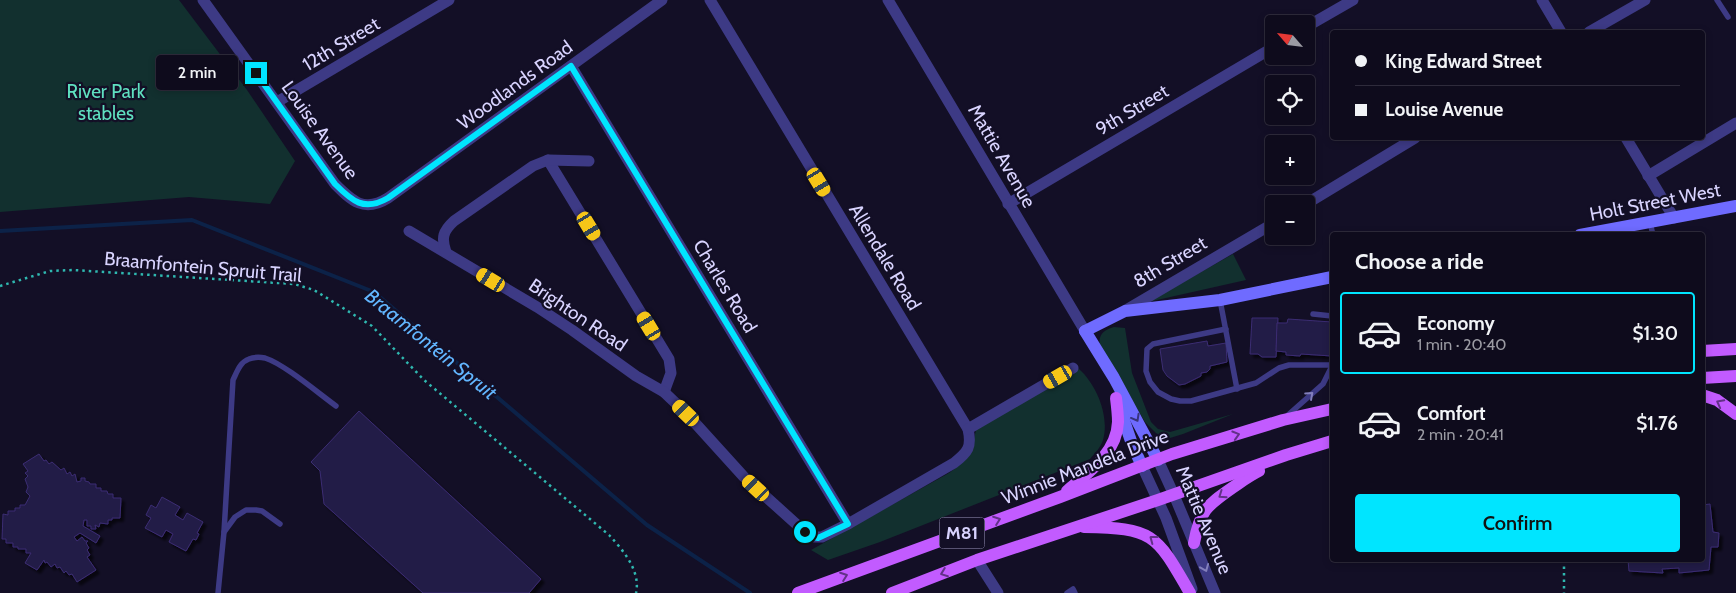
<!DOCTYPE html>
<html lang="en">
<head>
<meta charset="utf-8">
<style>
  :root { --surface:#0e0b1c; --page:#1c1929; --text:#f1f3f6; --muted:#9b9ba3; --line:#2e2b3b; --accent:#00e5ff }
  body { margin:0; font-family:Cabin,sans-serif; background:var(--page); color:var(--text); height:100vh; display:flex; flex-direction:column; font-size:19px; white-space:nowrap }
  * { box-sizing:border-box; margin:0 }
  p { font-size:16px; color:var(--muted) }
  .icon { flex:none; width:28px; height:28px; fill:none; stroke:currentColor; stroke-width:2; stroke-linecap:round; stroke-linejoin:round }
  .map { position:relative; flex:1; overflow:hidden }
  .drawer { position:absolute; left:1330px; top:232px; width:375px; height:330px; display:flex; flex-direction:column; background:var(--surface); border-radius:5px; box-shadow:0 2px 8px #0003,0 0 0 1px var(--line) }
  .drawer>* { flex:none }
  .guide { position:absolute; left:1330px; top:30px; width:375px; height:110px; border-radius:5px; box-shadow:0 2px 8px #0003,0 0 0 1px var(--line); display:grid; align-content:center; height:110px; padding:0 25px; background:var(--surface) }
  .needle { width:32px; rotate:298deg }
  .tools { position:absolute; left:1265px; top:15px; display:grid; gap:10px }
  .tools a { display:grid; place-items:center; width:50px; height:50px; border-radius:5px; background:var(--surface); box-shadow:0 2px 8px #0003,0 0 0 1px var(--line); font-size:25px }
  .end { position:absolute; width:22px; height:22px; margin:-11px; border:6px solid #00e5ff; background:#111; box-shadow:0 0 0 2px #111 }
  .from { border-radius:50% }
  .bubble { position:absolute; height:35px; border-radius:5px; background:var(--surface); box-shadow:0 2px 8px #0003,0 0 0 1px var(--line); font-size:16px; font-weight:600; line-height:35px; text-align:center }
  .car { position:absolute; width:15px; height:30px; margin:-15px -8px; border-radius:6px; box-shadow:0 0 4px 1px #0007; background:linear-gradient(#f5c518 24%,#345 0 40%,#f5c518 0 76%,#345 0 86%,#f5c518 0) }
  .guide b { display:flex; align-items:center; gap:18px; height:48px; font-size:19px }
  .guide b+b { border-top:1px solid var(--line) }
  .guide i { width:12px; height:12px; background:var(--text) }
  ul { padding:0; list-style:none }
  li { display:flex; align-items:center; gap:15px; height:82px; margin:0 10px 8px; padding:0 15px; border:2px solid transparent; border-radius:5px }
  li div { flex:1 }
  li b { display:block; font-size:19px }
  li em { font-style:normal; font-weight:600 }
  li.active { border-color:var(--accent) }
  li>.icon { width:45px; height:45px; stroke-width:1.5 }
  h2 { padding:0 25px; font-size:22px; line-height:60px }
  .primary-button { display:flex; gap:10px; margin-top:auto; padding:10px 25px }
  .primary-button a { flex:1; height:58px; border-radius:5px; background:var(--accent); color:#111; font-size:20px; font-weight:600; line-height:58px; text-align:center }
  .map>svg:first-child { display:block }
  .green { fill:#12302f }
  .lines { fill:none; stroke-linecap:round; stroke-linejoin:round }
  .stream { stroke:#0c2248; stroke-width:4 }
  .building { fill:#241b47; stroke:#3b2d73; filter:url(#shadow) }
  .path { stroke:#2fb8b0; stroke-width:2.5; stroke-dasharray:2.5 4; stroke-linecap:butt }
  .lane { stroke:#3d3a85; stroke-width:5.5 }
  .street { stroke:#3d3a85; stroke-width:11 }
  .secondary { stroke:#6f6bff; stroke-width:12 }
  .primary { stroke:#c25bff; stroke-width:12 }
  .oneway { stroke:#837fbc }
  .oneway2 { stroke:#623188 }
  .oneway3 { stroke:#38347d }
  .route { stroke:#00e5ff; stroke-width:6 }
  .labels { text-anchor:middle; dominant-baseline:central; stroke-width:4.5; stroke-linejoin:round; paint-order:stroke }
  .shield { fill:#130f26; stroke:#9e99be; stroke-width:1 }
  .shield-label { font-size:18px; font-weight:bold; fill:#d9d4ff }
  .street-label { font-size:19px; fill:#d9d4ff; stroke:#130f26 }
  .park-label { font-size:19px; fill:#5fe0c0; stroke:#130f26 }
  .water-label { font-size:20px; font-style:italic; fill:#62b6ff; stroke:#130f26 }
</style>
</head>
<body>
<div class="map">
<svg width="1736" height="593" viewBox="0 0 1736 593">
  <defs>
    <filter id="shadow"><feDropShadow dx="3.5" dy="3.5" stdDeviation="1" flood-color="#0009"/></filter>
  </defs>
  <rect width="100%" height="100%" fill="#130f26"/>
  <g class="green">
    <path d="M0 0H179L247 90 295 161 270 204 189 197 0 212Z"/>
    <path d="M1233 254 1246 280 1148 302Z"/>
    <path d="M1114 327 1125 328 1132 373 1151 422 1158 429 1170 432 1233 414 1183 434 1170 438 1164 437 1156 433 1145 422 1100 346C1098 335 1103 330 1114 327Z"/>
    <path d="M1079 369C1096 384 1110 416 1103 440 1101 447 1095 453 1090 459L880 542 828 560 811 550 949 473C971 458 971 451 977 426Z"/>
  </g>
  <g class="lines">
    <path class="stream" d="M0 231 192 220 374 292 647 525 750 593"/>
  </g>
  <g class="building">
    <path d="M1252 318H1278L1276 357H1262L1258 354H1250Z"/>
    <path d="M1288 319 1332 322V356L1301 354 1300 356 1286 355V352L1276 351 1277 323H1287Z"/>
    <path d="M1207 341 1208 346 1226 343 1227 362 1210 366V369L1207 372 1201 373V376L1185 384 1179 385 1167 376 1163 370 1160 349Z"/>
    <path d="M359 411 541 579 529 593H423L324 504 320 471 311 462Z"/>
    <path d="M39 454 44 461 46 460 49 464 52 462 61 470 64 468 67 474 70 472 72 476 75 474 77 482 81 481V478H85V481L89 482 90 484H96V488H101V491H107L108 494H113V498H121L120 518H112V520H108V524L100 523 99 527 95 525 96 529H91V526H87V520H84L83 526 100 536 96 543 80 533 74 537 77 541 82 537 85 541H88L86 543 89 548 87 550 90 555 87 557 96 570 77 582 72 574 69 575 66 571 64 573 60 567 57 568 55 564 51 567 47 562 45 563 44 560 37 570 25 563 31 553H26V549H18V547H13V543H6V539H2L3 514 8 515V511H15V508H20V505H25L30 496 26 492 28 487 25 479 28 476 25 473 28 471 23 464Z"/>
    <path d="M162 497 180 507 175 515 183 520 187 513 203 522 197 533 199 534 196 540 193 539 186 551 169 542 173 534 166 530 162 537 145 528 151 518 146 515 151 505 156 508Z"/>
    <path d="M1710 504 1713 532 1719 533 1718 547H1711L1709 570 1679 573V568L1662 569 1663 573 1629 571 1628 560H1702V505Z"/>
  </g>
  <g class="lines">
    <g class="path">
      <path d="M0 286 50 271 73 270 294 284 314 290 372 326 424 380 609 535C623 550 641 571 636 593"/>
      <path d="M1564 560V593"/>
    </g>
    <g class="lane">
      <path d="M1717 0 1728 17"/>
      <path d="M1650 222 1653 235"/>
      <path d="M1220 300 1237 389"/>
      <path d="M1313 314 1332 316"/>
      <path d="M1226 329 1153 344 1147 349 1146 371 1150 382 1158 392 1171 399 1180 401H1191L1256 383 1279 368 1289 365H1332"/>
      <path d="M1288 415 1323 384 1332 366"/>
      <path d="M224 532 233 380C237 372 240 362 249 359 254 357 260 357 265 358 284 364 318 393 336 406"/>
      <path d="M218 593 224 532 235 517 246 510H256L262 511 280 524"/>
      <path d="M1067 593 1073 589 1075 593"/>
    </g>
    <g class="street">
      <path d="M203 0 335 184C352 201 364 213 388 198L662 0"/>
      <path d="M888 0 1085 331"/>
      <path d="M1542 0 1561 32"/>
      <path d="M1306 27 1353 0"/>
      <path d="M1589 32 1645 0"/>
      <path d="M571 66 848 524"/>
      <path d="M277 102 449 0"/>
      <path d="M1626 138 1674 218"/>
      <path d="M548 160 669 359 671 373 664 392"/>
      <path d="M1648 176 1736 123"/>
      <path d="M1008 204 1274 47"/>
      <path d="M1306 204 1415 138"/>
      <path d="M409 231 537 307 572 330 636 376 664 392 686 413 744 477 805 532 814 537H822L848 524 954 463C968 452 972 447 968 429L710 0"/>
      <path d="M446 252C441 238 443 231 454 221L533 166 548 160 589 161"/>
      <path d="M1126 310 1274 223"/>
      <path d="M968 429 1073 368"/>
      <path d="M1158 460 1174 495 1215 593"/>
      <path d="M1142 466 1166 518 1192 589"/>
      <path d="M977 560 998 593"/>
    </g>
    <g class="secondary">
      <path d="M1580 235 1736 206"/>
      <path d="M1085 331 1125 311 1220 300 1332 277"/>
      <path d="M1085 331 1114 378 1158 460"/>
      <path d="M1119 406 1132 444 1142 466"/>
    </g>
    <g class="primary">
      <path d="M1702 351 1736 349"/>
      <path d="M1702 378 1736 376"/>
      <path d="M1702 395 1717 400 1736 414"/>
      <path d="M1067 491C1088 473 1117 453 1118 422 1118 415 1117 406 1116 398"/>
      <path d="M1084 527C1154 528 1156 534 1190 593"/>
      <path d="M1194 543C1200 511 1206 506 1232 488 1241 482 1249 476 1259 471"/>
      <path d="M798 593 1060 497 1172 454 1283 420 1332 409"/>
      <path d="M892 593 977 560 1158 500 1286 455 1332 441"/>
    </g>
  </g>
  <defs><path id="oneway-chevron" d="M-2-3.5L2.5 0L-2 3.5" fill="none" stroke-width="1.6" stroke-linecap="round" stroke-linejoin="round" transform="scale(1.25)"/></defs>
  <g class="oneway">
    <use href="#oneway-chevron" transform="translate(1310 395) rotate(-42)"/>
    <use href="#oneway-chevron" transform="translate(1205 568) rotate(68)"/>
  </g>
  <g class="oneway2">
    <use href="#oneway-chevron" transform="translate(1720 403) rotate(-152)"/>
    <use href="#oneway-chevron" transform="translate(1236 435) rotate(-17)"/>
    <use href="#oneway-chevron" transform="translate(1222 495) rotate(145)"/>
    <use href="#oneway-chevron" transform="translate(997 520) rotate(-20)"/>
    <use href="#oneway-chevron" transform="translate(1153 539) rotate(-143)"/>
    <use href="#oneway-chevron" transform="translate(944 573) rotate(159)"/>
    <use href="#oneway-chevron" transform="translate(844 576) rotate(-20)"/>
  </g>
  <use class="oneway3" href="#oneway-chevron" transform="translate(1136 418) rotate(61)"/>
  <g class="lines">
    <path class="route" d="M256 73 335 184C352 201 364 212 388 198L571 66 848 524 818 538 814 537 805 532"/>
  </g>
  <g class="labels">
    <rect class="shield" x="939.5" y="517.5" width="45" height="31" rx="4"/>
    <g class="shield-label">
      <text x="962" y="533">M81</text>
    </g>
    <g class="street-label">
      <text transform="translate(341 44) rotate(-31)">12th Street</text>
      <text transform="translate(515 85) rotate(-36)">Woodlands Road</text>
      <text transform="translate(1132 110) rotate(-31)">9th Street</text>
      <text transform="translate(320 130) rotate(54)">Louise Avenue</text>
      <text transform="translate(1002 156) rotate(60)">Mattie Avenue</text>
      <text transform="translate(1655 202) rotate(-11)">Holt Street West</text>
      <text transform="translate(885 257) rotate(59)">Allendale Road</text>
      <text transform="translate(1170 262) rotate(-31)">8th Street</text>
      <text transform="translate(203 267) rotate(5)">Braamfontein Spruit Trail</text>
      <text transform="translate(725 286) rotate(59)">Charles Road</text>
      <text transform="translate(578 315) rotate(34)">Brighton Road</text>
      <text transform="translate(1085 467) rotate(-21)">Winnie Mandela Drive</text>
      <text transform="translate(1204 520) rotate(67)">Mattie Avenue</text>
    </g>
    <g class="park-label">
      <text x="106" y="91">River Park<tspan x="106" dy="22">stables</tspan></text>
    </g>
    <g class="water-label">
      <text transform="translate(431 344) rotate(39)">Braamfontein Spruit</text>
    </g>
  </g>
</svg>
<div class="tools">
<a><svg class="needle" viewBox="-14 -14 28 28"><path d="M0-13l5 13h-10z" fill="#e53935"/><path d="M0 13l5-13h-10z" fill="#9b9ba3"/></svg></a>
<a><svg class="icon" aria-label="locate" viewBox="0 0 24 24"><circle cx="12" cy="12" r="6"/><path d="M12 2v4M12 18v4M2 12h4M18 12h4"/></svg></a>
<a>+</a>
<a>−</a>
</div>
<i class="end from" style="left:805px;top:532px"></i>
<i class="end" style="left:256px;top:73px"></i>
<div class="bubble" style="left:156px;top:55px;width:82px">2 min</div>
<i class="car" style="left:819px;top:182px;rotate:149deg"></i>
<i class="car" style="left:589px;top:226px;rotate:149deg"></i>
<i class="car" style="left:491px;top:280px;rotate:301deg"></i>
<i class="car" style="left:649px;top:326px;rotate:329deg"></i>
<i class="car" style="left:1058px;top:377px;rotate:240deg"></i>
<i class="car" style="left:686px;top:413px;rotate:314deg"></i>
<i class="car" style="left:756px;top:488px;rotate:313deg"></i>
<div class="guide">
<b><i class="from"></i>King Edward Street</b>
<b><i></i>Louise Avenue</b>
</div>
<section class="drawer">
<h2>Choose a ride</h2>
<ul>
<li class="active"><svg class="icon" aria-label="car" viewBox="0 0 24 24"><path d="M5 17H2v-5l4-1 3-4h7l3 4 3 1v5h-3M9 17h6M6 11h13"/><circle cx="7" cy="17" r="2"/><circle cx="17" cy="17" r="2"/></svg><div><b>Economy</b><p>1 min · 20:40</p></div><em>$1.30</em></li>
<li><svg class="icon" aria-label="car" viewBox="0 0 24 24"><path d="M5 17H2v-5l4-1 3-4h7l3 4 3 1v5h-3M9 17h6M6 11h13"/><circle cx="7" cy="17" r="2"/><circle cx="17" cy="17" r="2"/></svg><div><b>Comfort</b><p>2 min · 20:41</p></div><em>$1.76</em></li>
</ul>
<div class="primary-button"><a>Confirm</a></div>
</section>
</div>
</body>
</html>
